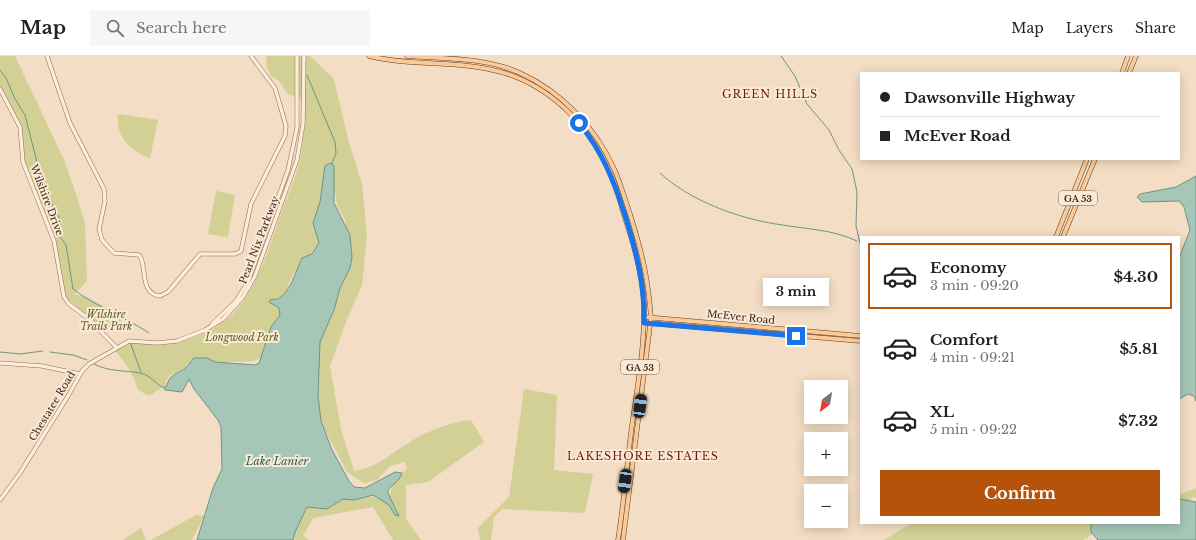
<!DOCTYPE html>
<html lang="en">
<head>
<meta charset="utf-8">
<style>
  :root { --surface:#fff; --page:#f6f6f6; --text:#222; --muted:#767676; --line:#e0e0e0; --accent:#b45309 }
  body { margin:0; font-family:"Libre Baskerville",serif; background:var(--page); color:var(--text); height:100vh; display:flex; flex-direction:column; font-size:15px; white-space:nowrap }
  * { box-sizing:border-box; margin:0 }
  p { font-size:13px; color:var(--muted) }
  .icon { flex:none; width:22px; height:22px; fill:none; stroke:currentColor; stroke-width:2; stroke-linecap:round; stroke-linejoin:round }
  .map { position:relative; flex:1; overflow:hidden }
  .panel { position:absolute; left:860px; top:180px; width:320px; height:288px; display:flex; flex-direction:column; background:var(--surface); border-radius:0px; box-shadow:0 2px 10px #0003 }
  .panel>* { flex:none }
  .top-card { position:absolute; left:860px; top:16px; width:320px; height:88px; border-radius:0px; box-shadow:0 2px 10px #0003; display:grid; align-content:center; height:88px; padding:0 20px; background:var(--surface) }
  .needle { width:26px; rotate:211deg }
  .fabs { position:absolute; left:804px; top:324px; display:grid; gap:8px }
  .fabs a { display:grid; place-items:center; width:44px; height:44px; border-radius:0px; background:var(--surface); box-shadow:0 2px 10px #0003; font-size:20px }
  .end { position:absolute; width:18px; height:18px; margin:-9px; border:5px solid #1a73e8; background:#fff; box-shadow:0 0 0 2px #fff }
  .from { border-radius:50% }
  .bubble { position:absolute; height:28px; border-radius:0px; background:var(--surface); box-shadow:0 2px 10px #0003; font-size:13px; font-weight:700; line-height:28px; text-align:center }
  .car { position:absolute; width:12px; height:24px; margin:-12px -6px; border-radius:5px; box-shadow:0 0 3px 1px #0007; background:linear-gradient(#222 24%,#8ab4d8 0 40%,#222 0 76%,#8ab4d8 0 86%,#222 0) }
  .top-card b { display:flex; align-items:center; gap:14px; height:38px; font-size:15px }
  .top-card b+b { border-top:1px solid var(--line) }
  .top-card i { width:10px; height:10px; background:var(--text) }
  ul { padding:7px 0 0; list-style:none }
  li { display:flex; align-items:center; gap:12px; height:66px; margin:0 8px 6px; padding:0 12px; border:2px solid transparent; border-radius:0px }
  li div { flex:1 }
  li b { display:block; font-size:15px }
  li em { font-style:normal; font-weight:700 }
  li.active { border-color:var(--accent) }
  li>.icon { width:36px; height:36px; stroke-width:1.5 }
  .action { display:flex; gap:8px; margin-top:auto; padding:8px 20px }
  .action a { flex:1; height:46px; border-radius:0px; background:var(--accent); color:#fff; font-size:16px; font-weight:700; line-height:46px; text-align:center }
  header { display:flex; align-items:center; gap:24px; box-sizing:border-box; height:56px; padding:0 20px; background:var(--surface); border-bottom:1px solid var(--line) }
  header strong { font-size:19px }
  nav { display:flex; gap:22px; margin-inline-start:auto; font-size:14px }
  .search { width:280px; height:36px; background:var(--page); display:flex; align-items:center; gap:10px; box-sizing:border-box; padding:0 14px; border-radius:0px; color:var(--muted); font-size:15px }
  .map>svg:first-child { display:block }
  .green { fill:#d3d096 }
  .water { fill:#a6c6b7; stroke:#6b9684 }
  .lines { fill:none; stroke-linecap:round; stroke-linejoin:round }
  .stream { stroke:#6b9684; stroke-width:1 }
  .minor-casing { stroke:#916c57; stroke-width:4.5 }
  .major-casing { stroke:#5e3b2c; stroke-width:5 }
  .minor { stroke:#fdecd8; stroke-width:3.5 }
  .major { stroke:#facb98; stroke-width:4 }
  .route { stroke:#1a73e8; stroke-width:5 }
  .labels { text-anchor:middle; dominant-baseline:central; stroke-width:4; stroke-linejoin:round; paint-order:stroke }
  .shield { fill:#fae9d4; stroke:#776254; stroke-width:1 }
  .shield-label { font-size:9px; font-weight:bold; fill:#3f281d }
  .street-label { font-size:10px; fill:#3f281d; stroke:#fae9d4 }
  .park-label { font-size:10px; font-style:italic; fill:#585e21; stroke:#fae9d4 }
  .neighbourhood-label { font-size:11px; letter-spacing:1px; fill:#711b17; stroke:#fae9d4 }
  .water-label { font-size:11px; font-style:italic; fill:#2b6054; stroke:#fae9d4 }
</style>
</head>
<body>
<header>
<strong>Map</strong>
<div class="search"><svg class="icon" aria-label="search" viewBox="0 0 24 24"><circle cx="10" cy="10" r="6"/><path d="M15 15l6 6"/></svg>Search here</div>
<nav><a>Map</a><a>Layers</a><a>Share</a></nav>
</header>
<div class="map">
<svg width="1196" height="484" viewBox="0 0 1196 484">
  <rect width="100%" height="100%" fill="#f3ddc4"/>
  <g class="green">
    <path d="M0 0H15L65 106 77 141 85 168 87 225 74 239C86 236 113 257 122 265L104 278 72 249 71 244 67 248 62 237 57 196 25 113 20 73 0 32Z"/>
    <path d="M266 0H310L334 23 348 83 362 128 367 180 362 230 347 263 330 310 341 373 354 415C376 413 394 395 413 384 431 374 450 366 471 364L484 386 428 426 406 429V463L421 484H393L373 451 313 462 303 480 309 484H295L293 479 306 447 322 453 334 450 342 438 363 439 385 444 389 443C391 429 396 422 407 413L405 406 390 410 377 424 364 427 347 416 325 374 315 363V305L322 273 349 191 345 163 337 150 335 136 327 127 313 167 319 187C309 204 287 216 287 238L269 246 279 252 280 259 271 271 262 300 269 304 262 301 254 305 225 306H215L207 302H194L180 315 169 320 165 326 167 328 149 340 138 334C133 318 126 307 115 295 138 281 142 290 165 288 179 287 193 282 205 277 253 256 266 199 282 154 289 136 298 117 301 97 304 80 305 63 305 45L288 38 279 25 271 20 267 11Z"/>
    <path d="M118 58 158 64 150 102C131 96 115 80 118 58Z"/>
    <path d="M216 135 235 139 228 181 208 178Z"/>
    <path d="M524 333 557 339 554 414 593 418 585 457 502 453 494 461 491 484H480L478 472 509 441Z"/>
    <path d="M1196 432V442L1193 441 1189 446 1179 444V436L1182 438Z"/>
    <path d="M196 459 204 460 192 484H151Z"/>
    <path d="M912 467H1094L1093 478 1083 484H884Z"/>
    <path d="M141 472 146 484H123Z"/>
  </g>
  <g class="water">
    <path d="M330 107 334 110V147L350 179 352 201 350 212 340 232 334 254 320 286 318 340 321 365 332 394 349 425 354 431 365 432 395 416 402 417 399 423 388 434V437L399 460 395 459 389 449 373 439 354 444 343 443 327 453 307 451 295 476 293 484H197L213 432 222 413 221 371 218 364 194 333 189 323 182 336 165 334 164 331 167 330C168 319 178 318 185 312 189 309 191 305 194 302H207L215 306 255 309 259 307 271 271 280 259 279 252 269 246 271 243C287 248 296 214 302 202L312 198 319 187 313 167 320 146 325 110Z"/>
    <path d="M1196 120V345L1194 340 1188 338 1179 343V202L1190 174 1184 151 1179 145 1142 146 1137 141 1140 138 1176 131Z"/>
    <path d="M1179 443 1196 446V484H1098L1091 476V467H1179Z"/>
  </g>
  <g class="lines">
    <g class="stream">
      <path d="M781 0 795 20 807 48 829 74 839 94 852 113 857 136 856 170 861 191"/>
      <path d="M0 14 6 22 15 43 25 59 40 118 54 153 60 163V181L66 189 73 233C95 250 125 261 149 277"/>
      <path d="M307 19 335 86 336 97 332 108"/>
      <path d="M660 117C689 144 737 162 776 168 804 173 832 173 857 185"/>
      <path d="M130 286 141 316"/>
      <path d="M0 296 20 298 43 295"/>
      <path d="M50 296 73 299 87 304"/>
      <path d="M94 308C109 316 124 314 140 317 151 319 155 328 164 332"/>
    </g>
    <g class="minor-casing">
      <g id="minor">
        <path d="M47 0 70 67 104 133 105 145 99 173 102 184 114 197 139 199C148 209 138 237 160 240L168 236 200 198H235L241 195 251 148 285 80 286 70 275 32 251 0"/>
        <path d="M0 33 20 71 23 106 54 185 64 241 69 248 89 263 116 291"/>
        <path d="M212 268 236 245 248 226 288 114 297 72V0"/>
        <path d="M0 307 42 310 80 318"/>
        <path d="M0 444 20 417 68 340 82 315 89 308 129 285 157 287 177 285 205 274 223 263 243 241 255 220 297 104 303 68 304 0"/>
      </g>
    </g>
    <g class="major-casing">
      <g id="major">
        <path d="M369 0C417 12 469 2 516 21 558 38 592 75 610 115 616 129 620 145 624 159 634 188 642 216 644 247 645 287 638 329 632 369 627 407 624 446 618 484"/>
        <path d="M407 0C444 3 485 1 520 17 562 36 597 73 615 115 621 129 625 144 630 158 642 197 648 221 651 262L623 484"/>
        <path d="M1122 17 1128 0"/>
        <path d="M1129 17 1136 0"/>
        <path d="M1056 181 1087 103"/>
        <path d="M1063 181 1095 103"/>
        <path d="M644 261 861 280"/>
        <path d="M648 267 861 285"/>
      </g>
    </g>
    <use href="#minor" class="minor"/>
    <use href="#major" class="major"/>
  </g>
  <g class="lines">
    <path class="route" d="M579 67C603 97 613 123 625 159 636 195 645 229 644 267L796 280"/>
  </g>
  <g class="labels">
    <g class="shield">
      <rect x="1059" y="135" width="38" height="14" rx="3"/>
      <rect x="621" y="304" width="38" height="14" rx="3"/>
    </g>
    <g class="shield-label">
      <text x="1078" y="142">GA 53</text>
      <text x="640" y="311">GA 53</text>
    </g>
    <g class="street-label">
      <text transform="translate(47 144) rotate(69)">Wilshire Drive</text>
      <text transform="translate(259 184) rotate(-69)">Pearl Nix Parkway</text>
      <text transform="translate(741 261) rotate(6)">McEver Road</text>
      <text transform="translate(52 350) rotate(-59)">Chestatee Road</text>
    </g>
    <g class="park-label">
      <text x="106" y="258">Wilshire<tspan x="106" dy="12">Trails Park</tspan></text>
      <text x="242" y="281">Longwood Park</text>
    </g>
    <g class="neighbourhood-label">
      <text x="770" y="38">GREEN HILLS</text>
      <text x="643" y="400">LAKESHORE ESTATES</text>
    </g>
    <g class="water-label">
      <text x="277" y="405">Lake Lanier</text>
    </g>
  </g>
</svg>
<div class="fabs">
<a><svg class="needle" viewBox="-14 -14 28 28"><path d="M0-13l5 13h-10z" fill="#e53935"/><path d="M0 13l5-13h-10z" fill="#767676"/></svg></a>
<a>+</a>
<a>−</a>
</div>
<i class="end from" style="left:579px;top:67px"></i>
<i class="end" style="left:796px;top:280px"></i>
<div class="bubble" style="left:763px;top:222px;width:66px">3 min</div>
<i class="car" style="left:640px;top:350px;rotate:8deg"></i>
<i class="car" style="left:625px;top:425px;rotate:188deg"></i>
<div class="top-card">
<b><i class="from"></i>Dawsonville Highway</b>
<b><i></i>McEver Road</b>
</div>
<section class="panel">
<ul>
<li class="active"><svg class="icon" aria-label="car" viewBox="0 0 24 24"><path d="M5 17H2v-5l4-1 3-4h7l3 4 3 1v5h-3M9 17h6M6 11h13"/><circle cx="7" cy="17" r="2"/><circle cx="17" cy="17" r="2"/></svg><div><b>Economy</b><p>3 min · 09:20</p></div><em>$4.30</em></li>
<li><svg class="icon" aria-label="car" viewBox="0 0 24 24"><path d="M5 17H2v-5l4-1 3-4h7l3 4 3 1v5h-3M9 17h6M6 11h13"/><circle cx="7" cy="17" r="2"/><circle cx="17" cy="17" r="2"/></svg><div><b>Comfort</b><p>4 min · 09:21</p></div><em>$5.81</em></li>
<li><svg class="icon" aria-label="car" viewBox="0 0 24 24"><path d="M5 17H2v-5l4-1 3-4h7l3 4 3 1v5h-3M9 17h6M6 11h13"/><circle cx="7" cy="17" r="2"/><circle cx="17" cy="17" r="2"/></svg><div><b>XL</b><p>5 min · 09:22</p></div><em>$7.32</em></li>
</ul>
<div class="action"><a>Confirm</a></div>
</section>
</div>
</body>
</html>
